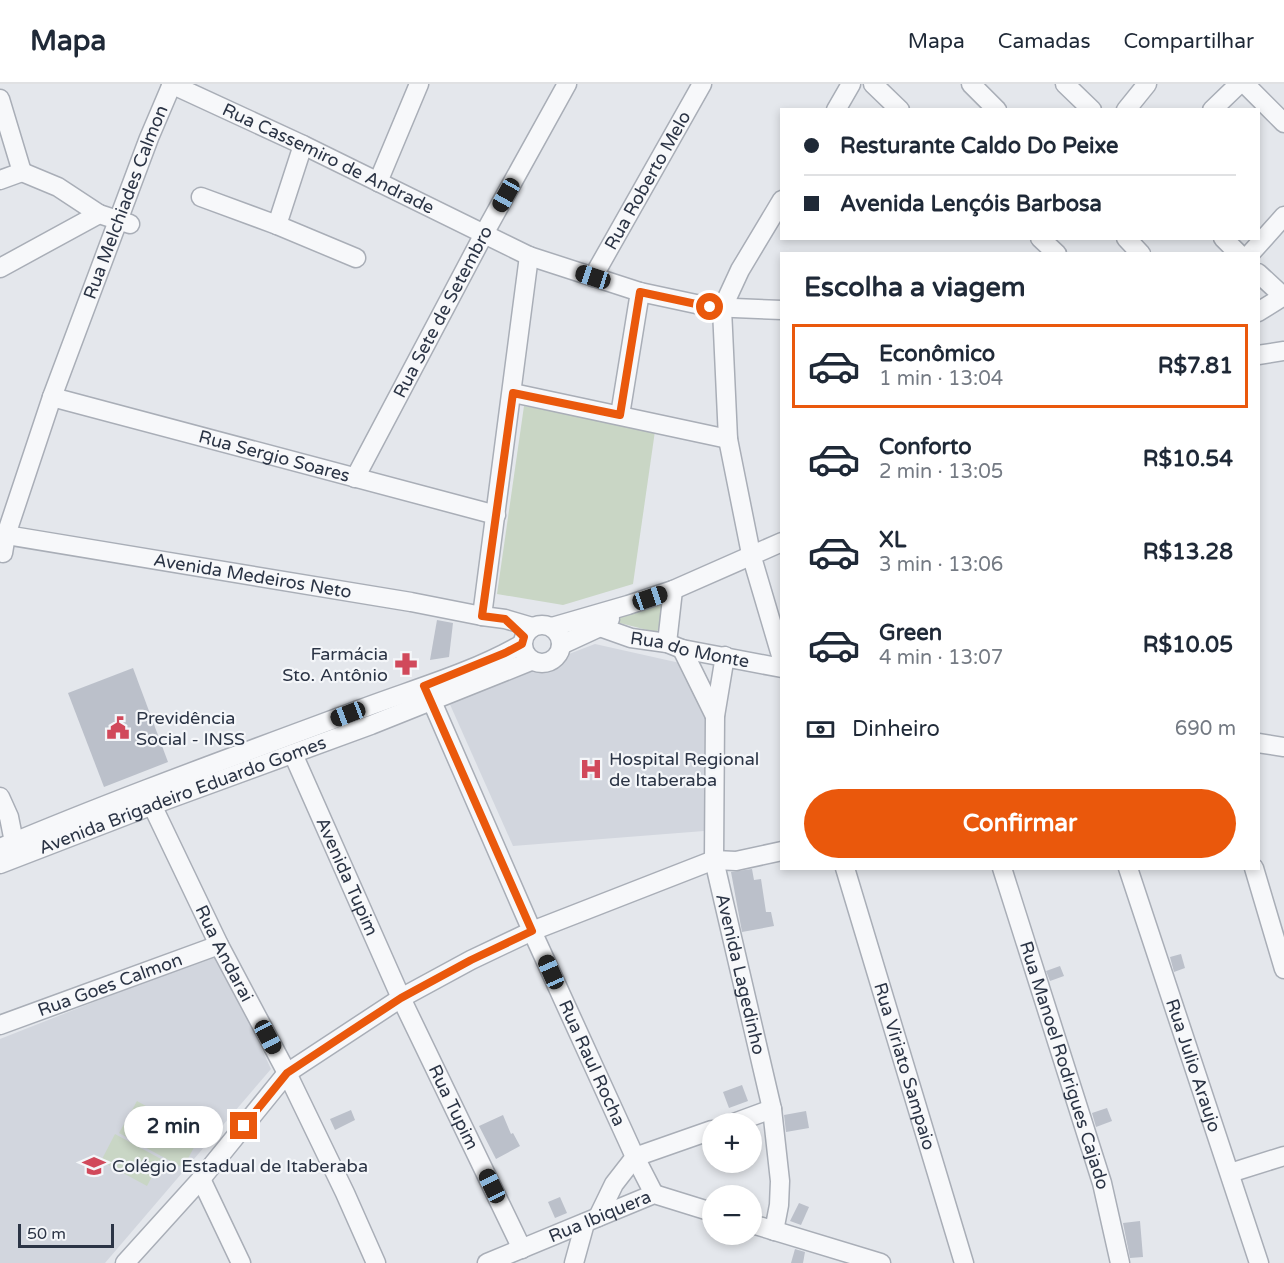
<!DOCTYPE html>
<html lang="pt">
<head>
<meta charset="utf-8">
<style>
  :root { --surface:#fff; --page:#f6f6f7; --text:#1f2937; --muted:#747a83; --line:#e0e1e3; --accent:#ea580c }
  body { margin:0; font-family:"Varela Round",sans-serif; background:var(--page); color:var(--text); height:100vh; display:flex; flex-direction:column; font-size:22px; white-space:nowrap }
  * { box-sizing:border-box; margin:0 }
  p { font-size:20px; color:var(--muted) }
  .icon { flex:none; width:33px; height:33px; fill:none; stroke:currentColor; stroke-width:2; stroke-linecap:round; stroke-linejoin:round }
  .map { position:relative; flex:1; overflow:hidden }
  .sheet { position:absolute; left:780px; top:168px; width:480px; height:618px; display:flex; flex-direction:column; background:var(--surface); border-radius:0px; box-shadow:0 3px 9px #0003 }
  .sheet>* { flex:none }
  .top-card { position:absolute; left:780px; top:24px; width:480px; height:132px; border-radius:0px; box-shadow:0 3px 9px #0003; display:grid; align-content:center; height:132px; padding:0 24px; background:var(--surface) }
  .controls { position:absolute; left:702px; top:1029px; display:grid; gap:12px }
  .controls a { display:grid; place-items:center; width:60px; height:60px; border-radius:50%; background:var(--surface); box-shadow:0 3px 9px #0003; font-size:30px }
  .scale { position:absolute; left:18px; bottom:15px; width:96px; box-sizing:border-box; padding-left:6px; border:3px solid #2b3445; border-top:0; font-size:16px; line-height:21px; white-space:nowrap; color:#2b3445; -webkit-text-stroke:4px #f4f6f9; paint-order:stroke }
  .end { position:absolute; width:27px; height:27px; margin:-14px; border:8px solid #ea580c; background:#fff; box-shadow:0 0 0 3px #fff }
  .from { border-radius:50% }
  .bubble { position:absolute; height:42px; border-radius:21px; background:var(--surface); box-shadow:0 3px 9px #0003; font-size:20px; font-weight:700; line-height:42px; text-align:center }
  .car { position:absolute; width:18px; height:36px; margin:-18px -9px; border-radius:8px; box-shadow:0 0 4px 2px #0007; background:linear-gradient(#222 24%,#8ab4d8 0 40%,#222 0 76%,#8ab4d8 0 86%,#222 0) }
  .top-card b { display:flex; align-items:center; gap:21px; height:57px; font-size:22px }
  .top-card b+b { border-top:2px solid var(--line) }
  .top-card i { width:15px; height:15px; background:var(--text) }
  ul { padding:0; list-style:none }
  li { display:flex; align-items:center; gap:18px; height:84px; margin:0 12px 9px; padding:0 12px; border:3px solid transparent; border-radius:0px }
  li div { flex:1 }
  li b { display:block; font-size:22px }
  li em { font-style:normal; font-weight:700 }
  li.active { border-color:var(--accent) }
  li>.icon { width:54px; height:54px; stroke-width:1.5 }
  h2 { padding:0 24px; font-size:27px; line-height:72px }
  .pay { display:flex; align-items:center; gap:15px; height:66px; padding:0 24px; font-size:22px }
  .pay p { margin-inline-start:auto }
  .button { display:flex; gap:12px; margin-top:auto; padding:12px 24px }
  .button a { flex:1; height:69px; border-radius:36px; background:var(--accent); color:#fff; font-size:24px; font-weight:700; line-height:69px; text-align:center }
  header { display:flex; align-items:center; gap:36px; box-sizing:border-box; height:84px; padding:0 30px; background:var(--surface); border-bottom:2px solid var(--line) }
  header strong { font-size:28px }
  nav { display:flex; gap:33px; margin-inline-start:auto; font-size:21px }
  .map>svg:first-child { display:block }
  .built { fill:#d2d6de }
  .green { fill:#c9d6c5 }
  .building { fill:#bbc0ca }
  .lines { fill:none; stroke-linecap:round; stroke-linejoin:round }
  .minor-casing { stroke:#a9aeb7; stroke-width:21 }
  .minor { stroke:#f7f8fa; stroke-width:18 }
  .route { stroke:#ea580c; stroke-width:8 }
  .labels { text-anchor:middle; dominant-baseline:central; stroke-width:4.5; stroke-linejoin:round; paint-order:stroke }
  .street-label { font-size:18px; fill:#2b3445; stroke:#f4f6f9 }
  .poi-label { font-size:18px; fill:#2b3445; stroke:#f4f6f9; text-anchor:start }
</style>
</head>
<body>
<header>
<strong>Mapa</strong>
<nav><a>Mapa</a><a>Camadas</a><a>Compartilhar</a></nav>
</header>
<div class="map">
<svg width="1284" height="1179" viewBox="0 0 1284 1179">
  <rect width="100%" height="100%" fill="#e4e7ec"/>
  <g class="built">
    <path d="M595 560 680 579 705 623 704 747 513 762 448 616Z"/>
    <path d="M218 869 271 985 105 1179H0V955Z"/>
  </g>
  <g class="green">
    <path d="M524 322 655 347 633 500 563 521 497 510Z"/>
    <path d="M662 514 660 545 655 548 616 538V534Z"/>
    <path d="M137 1017 200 1052 183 1084 119 1049Z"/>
    <path d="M115 1050 161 1075 147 1102 101 1077Z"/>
  </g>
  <g class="building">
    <path d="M437 536 453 539 449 573 430 576Z"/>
    <path d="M133 584 168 678 104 703 68 609Z"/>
    <path d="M752 785 754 796 761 795 766 828H771L774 842 742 848 731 788Z"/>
    <path d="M1181 870 1185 884 1174 888 1170 873Z"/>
    <path d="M1060 882 1064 892 1050 897 1046 887Z"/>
    <path d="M742 1001 748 1017 729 1024 723 1008Z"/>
    <path d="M1107 1024 1112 1037 1096 1043 1092 1029Z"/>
    <path d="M351 1026 355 1036 335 1046 330 1035Z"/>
    <path d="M806 1027 809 1044 786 1048 784 1031Z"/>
    <path d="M503 1031 511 1050 513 1049 520 1062 496 1075 479 1042Z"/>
    <path d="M560 1113 567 1129 555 1134 548 1118Z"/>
    <path d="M799 1119 809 1123 801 1141 790 1137Z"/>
    <path d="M1140 1137 1143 1173 1130 1174 1123 1139Z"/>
    <path d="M795 1165 805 1168 803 1179H791Z"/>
  </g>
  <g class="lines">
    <g class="minor-casing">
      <g id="minor">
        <path id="s1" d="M171 0 303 61 529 172 640 208 710 223 782 226"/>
        <path d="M873 0 900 26"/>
        <path d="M971 0 997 26"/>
        <path d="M1065 0 1092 26"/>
        <path d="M1245 0 1284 39"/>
        <path d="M0 15 22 88"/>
        <path d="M836 26 851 0"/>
        <path d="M1126 26 1147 0"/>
        <path d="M1212 26 1239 0"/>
        <path d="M303 61 277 141 356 174"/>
        <path d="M22 88 58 103 99 130"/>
        <path d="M0 96 22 88"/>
        <path d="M378 98 419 0"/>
        <path d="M201 113 277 141"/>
        <path d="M782 116 740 186 722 225 728 355 751 470 782 575"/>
        <path d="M1040 154 1057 170"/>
        <path d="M1126 154 1141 170"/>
        <path d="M1223 154 1239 170"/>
        <path d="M1250 170 1284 132"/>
        <path d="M0 184 99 130 130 140"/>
        <path d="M1258 189 1283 212"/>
        <path id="s2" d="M593 193 702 0"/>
        <path d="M1258 228 1284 212"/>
        <path d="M1258 271 1284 267"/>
        <path d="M513 309 728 355"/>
        <path id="s3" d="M52 313 496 431"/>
        <path d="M620 331 640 208"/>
        <path id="s4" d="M355 394 485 148 567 0"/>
        <path id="s5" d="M0 450 411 518 482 532 505 535 532 543"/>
        <path id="s6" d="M3 469 6 451 52 313 149 54 172 0"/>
        <path d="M482 532 529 172"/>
        <circle cx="542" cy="560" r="19"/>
        <path d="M552 543 628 521 673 506 782 458"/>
        <path id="s7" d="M600 543 631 554 667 559 682 565 782 584"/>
        <path d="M667 559 673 506"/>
        <path d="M561 561 600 543 610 535"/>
        <path d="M682 565 715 632"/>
        <path id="s8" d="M725 572 715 632 714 776 772 1025 780 1097 779 1121 774 1147"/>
        <path id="s9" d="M427 606 532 847 635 1073 654 1110"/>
        <path d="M1258 659 1284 663"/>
        <path id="s10" d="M293 670 401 914 522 1165"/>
        <path d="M0 713 9 733 16 768"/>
        <path id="s11" d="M152 721 219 861 287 989 345 1109 376 1179"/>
        <path d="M0 764C116 715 235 672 353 628 410 606 470 590 522 560"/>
        <path id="s12" d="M0 780 166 716 371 641 531 577"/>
        <path id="s13" d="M845 784 964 1179"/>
        <path id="s14" d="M1002 784 1102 1099 1120 1179"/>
        <path id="s15" d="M1128 784 1259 1179"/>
        <path d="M1254 784 1284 885"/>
        <path id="s16" d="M0 941 219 861"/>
        <path d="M731 1040 772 1025"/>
        <path d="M1230 1089 1284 1072"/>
        <path d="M201 1095 241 1179"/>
        <path d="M598 1133 614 1100 635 1073 712 1046"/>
        <path d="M752 1140 881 1179"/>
        <path d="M125 1179 201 1095 287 989 401 914 471 876 532 847 714 776 736 777 782 767"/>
        <path id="s17" d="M487 1179 654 1110 712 1128"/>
        <path d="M574 1179 585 1139"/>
      </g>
    </g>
    <use href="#minor" class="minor"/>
  </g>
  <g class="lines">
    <path class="route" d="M244 1042 287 989 349 948 401 914 471 876 532 847 424 602 505 569 522 560 524 553 505 535 482 532 513 309 620 331 640 208 710 223"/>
  </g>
  <defs>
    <g id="pharmacy-bare" transform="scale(1.8)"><path d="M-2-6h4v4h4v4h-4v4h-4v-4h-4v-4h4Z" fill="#d1495b" stroke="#f4f6f9" stroke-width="2.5" paint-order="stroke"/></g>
    <g id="civic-bare" transform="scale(1.8)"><path d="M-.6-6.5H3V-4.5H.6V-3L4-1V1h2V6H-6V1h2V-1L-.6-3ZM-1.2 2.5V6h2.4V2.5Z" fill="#d1495b" stroke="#f4f6f9" stroke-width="2.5" paint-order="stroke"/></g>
    <g id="hospital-bare" transform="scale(1.8)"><path d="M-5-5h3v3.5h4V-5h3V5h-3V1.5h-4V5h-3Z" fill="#d1495b" stroke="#f4f6f9" stroke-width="2.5" paint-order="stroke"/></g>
    <g id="school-bare" transform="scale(1.8)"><path d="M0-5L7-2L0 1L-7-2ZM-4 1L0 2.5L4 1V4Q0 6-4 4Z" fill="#d1495b" stroke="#f4f6f9" stroke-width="2.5" paint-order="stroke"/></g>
  </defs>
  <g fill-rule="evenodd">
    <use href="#pharmacy-bare" x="406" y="580"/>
    <use href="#civic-bare" x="118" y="644"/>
    <use href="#hospital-bare" x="591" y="685"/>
    <use href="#school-bare" x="94" y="1082"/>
  </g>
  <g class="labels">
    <g class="street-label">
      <text stroke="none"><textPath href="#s1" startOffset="174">Rua Cassemiro de Andrade</textPath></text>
      <text stroke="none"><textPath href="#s2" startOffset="111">Rua Roberto Melo</textPath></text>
      <text stroke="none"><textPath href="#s6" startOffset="372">Rua Melchiades Calmon</textPath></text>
      <text stroke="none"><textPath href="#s4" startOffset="188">Rua Sete de Setembro</textPath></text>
      <text stroke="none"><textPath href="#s3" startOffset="230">Rua Sergio Soares</textPath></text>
      <text stroke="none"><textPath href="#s5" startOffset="256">Avenida Medeiros Neto</textPath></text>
      <text stroke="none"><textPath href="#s7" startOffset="93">Rua do Monte</textPath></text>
      <text stroke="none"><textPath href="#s12" startOffset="195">Avenida Brigadeiro Eduardo Gomes</textPath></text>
      <text stroke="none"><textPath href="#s10" startOffset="134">Avenida Tupim</textPath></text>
      <text stroke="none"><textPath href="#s11" startOffset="165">Rua Andarai</textPath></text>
      <text stroke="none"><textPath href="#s8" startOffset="322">Avenida Lagedinho</textPath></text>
      <text stroke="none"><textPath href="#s16" startOffset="117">Rua Goes Calmon</textPath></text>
      <text stroke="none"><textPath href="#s9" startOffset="408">Rua Raul Rocha</textPath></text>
      <text stroke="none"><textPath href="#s14" startOffset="207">Rua Manoel Rodrigues Cajado</textPath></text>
      <text stroke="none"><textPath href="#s13" startOffset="207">Rua Viriato Sampaio</textPath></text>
      <text stroke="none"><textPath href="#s15" startOffset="208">Rua Julio Araujo</textPath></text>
      <text stroke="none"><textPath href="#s10" startOffset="388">Rua Tupim</textPath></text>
      <text stroke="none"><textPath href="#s17" startOffset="122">Rua Ibiquera</textPath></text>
    </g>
    <g class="poi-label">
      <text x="388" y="570" text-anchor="end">Farmácia<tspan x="388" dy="21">Sto. Antônio</tspan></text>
      <text x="136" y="634">Previdência<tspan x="136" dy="21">Social - INSS</tspan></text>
      <text x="609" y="675">Hospital Regional<tspan x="609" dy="21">de Itaberaba</tspan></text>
      <text x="112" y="1082">Colégio Estadual de Itaberaba</text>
    </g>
  </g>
</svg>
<div class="controls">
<a>+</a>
<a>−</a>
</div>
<div class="scale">50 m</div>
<i class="end from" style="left:710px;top:223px"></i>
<i class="end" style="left:244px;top:1042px"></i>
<div class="bubble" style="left:124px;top:1022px;width:99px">2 min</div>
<i class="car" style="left:506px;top:111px;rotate:209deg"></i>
<i class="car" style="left:593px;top:193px;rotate:288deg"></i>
<i class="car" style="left:650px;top:514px;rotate:71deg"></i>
<i class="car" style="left:348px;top:630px;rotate:249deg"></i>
<i class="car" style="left:551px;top:888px;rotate:336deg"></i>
<i class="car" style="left:268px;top:953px;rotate:152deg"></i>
<i class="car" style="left:492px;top:1102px;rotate:334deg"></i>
<div class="top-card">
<b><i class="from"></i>Resturante Caldo Do Peixe</b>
<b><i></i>Avenida Lençóis Barbosa</b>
</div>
<section class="sheet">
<h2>Escolha a viagem</h2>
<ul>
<li class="active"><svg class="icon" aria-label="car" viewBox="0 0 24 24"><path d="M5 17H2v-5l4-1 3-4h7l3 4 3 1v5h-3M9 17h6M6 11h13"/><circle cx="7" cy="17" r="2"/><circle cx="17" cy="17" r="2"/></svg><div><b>Econômico</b><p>1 min · 13:04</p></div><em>R$7.81</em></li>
<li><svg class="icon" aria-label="car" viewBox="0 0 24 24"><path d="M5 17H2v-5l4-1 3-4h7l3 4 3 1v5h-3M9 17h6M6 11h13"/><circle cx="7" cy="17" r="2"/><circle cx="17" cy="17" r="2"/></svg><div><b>Conforto</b><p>2 min · 13:05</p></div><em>R$10.54</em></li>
<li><svg class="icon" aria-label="car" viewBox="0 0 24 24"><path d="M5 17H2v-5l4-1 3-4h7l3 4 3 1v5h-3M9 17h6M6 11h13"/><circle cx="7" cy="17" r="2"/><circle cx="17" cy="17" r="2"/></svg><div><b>XL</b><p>3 min · 13:06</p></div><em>R$13.28</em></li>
<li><svg class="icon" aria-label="car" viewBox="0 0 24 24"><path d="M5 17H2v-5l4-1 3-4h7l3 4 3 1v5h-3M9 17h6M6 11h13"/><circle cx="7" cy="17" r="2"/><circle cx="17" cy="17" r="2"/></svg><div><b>Green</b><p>4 min · 13:07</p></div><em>R$10.05</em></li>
</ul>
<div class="pay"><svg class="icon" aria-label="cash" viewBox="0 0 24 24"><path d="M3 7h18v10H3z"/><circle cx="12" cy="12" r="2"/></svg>Dinheiro<p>690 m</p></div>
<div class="button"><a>Confirmar</a></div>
</section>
</div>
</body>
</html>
